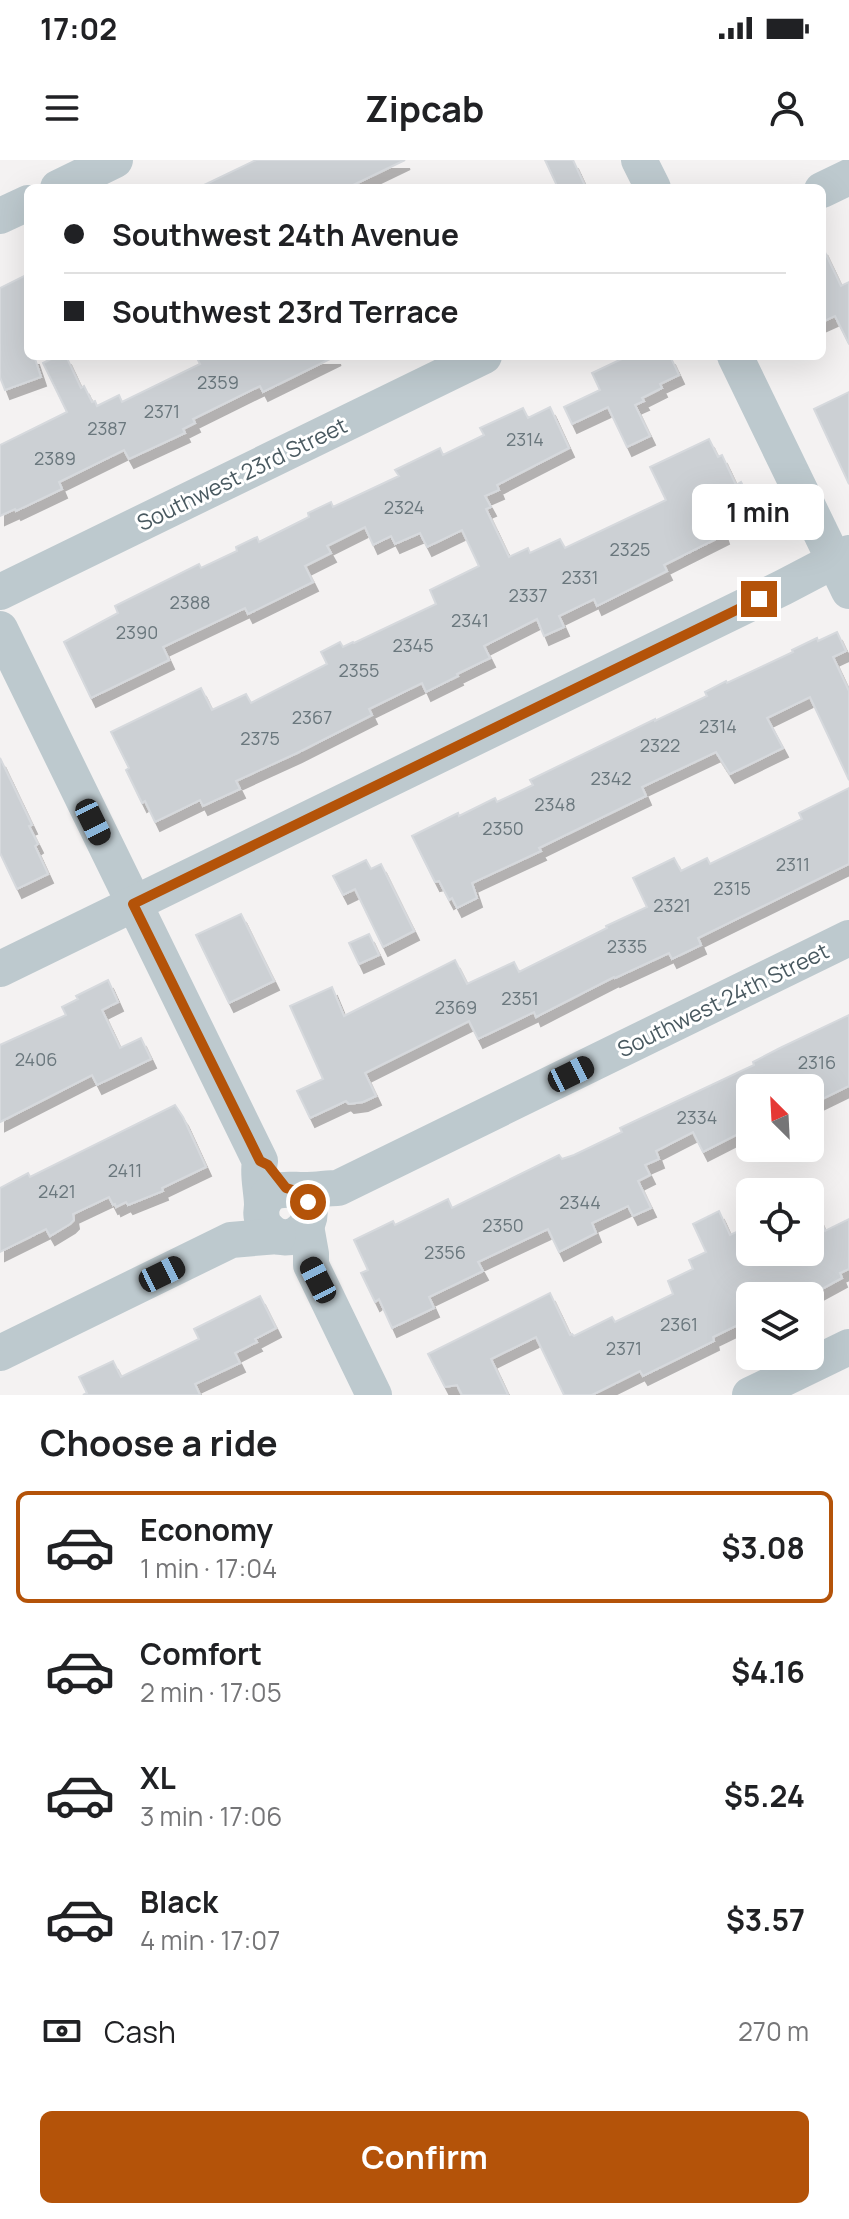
<!DOCTYPE html>
<html lang="en">
<head>
<meta charset="utf-8">
<style>
  :root { --surface:#fff; --page:#f2f2f2; --text:#202124; --muted:#757577; --line:#e0e0e0; --accent:#b45309 }
  body { margin:0; font-family:Manrope,sans-serif; background:var(--page); color:var(--text); height:100vh; display:flex; flex-direction:column; font-size:30px; white-space:nowrap }
  * { box-sizing:border-box; margin:0 }
  p { font-size:26px; color:var(--muted) }
  .icon { flex:none; width:44px; height:44px; fill:none; stroke:currentColor; stroke-width:2; stroke-linecap:round; stroke-linejoin:round }
  .map { position:relative; height:1235px; overflow:hidden }
  .panel { display:flex; flex-direction:column; background:var(--surface); flex:1 }
  .panel>* { flex:none }
  .top-card { position:absolute; left:24px; top:24px; width:802px; height:176px; border-radius:12px; box-shadow:0 8px 32px #0002; display:grid; align-content:center; height:176px; padding:0 40px; background:var(--surface) }
  .needle { width:52px; rotate:336deg }
  .buttons { position:absolute; left:736px; top:914px; display:grid; gap:16px }
  .buttons a { display:grid; place-items:center; width:88px; height:88px; border-radius:12px; background:var(--surface); box-shadow:0 8px 32px #0002; font-size:40px }
  .end { position:absolute; width:36px; height:36px; margin:-18px; border:10px solid #b45309; background:#fff; box-shadow:0 0 0 4px #fff }
  .from { border-radius:50% }
  .bubble { position:absolute; height:56px; border-radius:12px; background:var(--surface); box-shadow:0 8px 32px #0002; font-size:26px; font-weight:700; line-height:56px; text-align:center }
  .car { position:absolute; width:24px; height:48px; margin:-24px -12px; border-radius:10px; box-shadow:0 0 6px 2px #0007; background:linear-gradient(#222 24%,#8ab4d8 0 40%,#222 0 76%,#8ab4d8 0 86%,#222 0) }
  .top-card b { display:flex; align-items:center; gap:28px; height:76px; font-size:30px }
  .top-card b+b { border-top:2px solid var(--line) }
  .top-card i { width:20px; height:20px; background:var(--text) }
  ul { padding:0; list-style:none }
  li { display:flex; align-items:center; gap:24px; height:112px; margin:0 16px 12px; padding:0 24px; border:4px solid transparent; border-radius:12px }
  li div { flex:1 }
  li b { display:block; font-size:30px }
  li em { font-style:normal; font-weight:700 }
  li.selected { border-color:var(--accent) }
  li>.icon { width:72px; height:72px; stroke-width:1.5 }
  h2 { padding:0 40px; font-size:36px; line-height:96px }
  .pay { display:flex; align-items:center; gap:20px; height:88px; padding:0 40px; font-size:30px }
  .pay p { margin-inline-start:auto }
  .primary-button { display:flex; gap:16px; margin-top:auto; padding:16px 40px }
  .primary-button a { flex:1; height:92px; border-radius:12px; background:var(--accent); color:#fff; font-size:32px; font-weight:700; line-height:92px; text-align:center }
  .status { display:flex; justify-content:space-between; align-items:center; height:56px; padding:0 40px; background:var(--surface); direction:ltr }
  .status svg { height:22px; fill:currentColor }
  header { display:flex; justify-content:space-between; align-items:center; height:104px; padding:0 40px; background:var(--surface); font-size:36px; font-weight:700 }
  .map>svg:first-child { display:block }
  .building { fill:#ccd0d4; stroke:#d6d9dd; stroke-width:2; filter:url(#shadow) }
  .lines { fill:none; stroke-linecap:round; stroke-linejoin:round }
  .minor { stroke:#bdc9ce; stroke-width:36 }
  .route { stroke:#b45309; stroke-width:10 }
  .labels { text-anchor:middle; dominant-baseline:central; stroke-width:6; stroke-linejoin:round; paint-order:stroke }
  .number-label { font-size:18px; fill:#6a777d }
  .street-label { font-size:22px; fill:#495960; stroke:#fff }
</style>
</head>
<body>
<div class="status"><b>17:02</b><svg viewBox="0 0 49 12"><path d="M0 12V9h3v3zM5 12V6h3v6zM10 12V3h3v9zM15 12V0h3v12zM26 1h20v11H26zM47 4h2v5h-2z"/></svg></div>
<header><svg class="icon" aria-label="menu" viewBox="0 0 24 24"><path d="M4 6h16M4 12h16M4 18h16"/></svg>Zipcab<svg class="icon" aria-label="person" viewBox="0 0 24 24"><circle cx="12" cy="8" r="4"/><path d="M4 21q1-7 8-7t8 7"/></svg></header>
<div class="map">
<svg width="849" height="1235" viewBox="0 0 849 1235">
  <defs>
    <filter id="shadow"><feDropShadow dx="5" dy="9" stdDeviation="0" flood-color="#0004"/></filter>
  </defs>
  <rect width="100%" height="100%" fill="#f4f2f2"/>
  <g class="building">
    <path d="M256 0H405L347 28H198Z"/>
    <path d="M545 0H573L586 28H558Z"/>
    <path d="M822 86 841 126 849 122V184L835 156 822 162Z"/>
    <path d="M28 114V196H34L41 217 5 230 0 217V128Z"/>
    <path d="M57 196H66L81 228 84 226 92 242 95 241 97 246 119 235 122 242 200 204 196 196H336L263 232 260 226 193 259 195 263 183 269 185 273 129 299 124 290 59 322 62 329 16 351 15 349 0 356V285L67 252 43 203Z"/>
    <path d="M628 196H670L679 215 660 224 662 228 642 238 644 241 635 245 650 276 627 287 608 247 572 264 564 247 600 230 592 213Z"/>
    <path d="M849 232V324L814 249Z"/>
    <path d="M550 247 569 288 497 325 499 330 485 336 491 347 486 349 509 397 528 388 530 393 560 379 565 388 666 340 650 307 709 279 718 297 722 295 736 325 741 322 756 352 722 369 724 375 664 405 667 411 597 446 594 439 559 456 564 467 544 476 537 459 484 486 490 498 457 514 458 516 426 532 422 523 369 549 372 555 297 593 236 621 240 629 203 646 200 640 155 662 145 641 142 643 126 610 129 608 111 572 201 528 212 550 246 534 251 543 327 504 321 492 340 482 343 487 353 482 354 483 436 444 430 430 479 406 462 370 427 387 420 373 395 384 391 376 373 385 365 367 327 386 331 393 305 406 313 422 248 454 245 448 163 487 169 500 91 538 64 482 118 453 115 446 199 404 201 408 237 391 236 387 257 377 259 382 309 357 308 353 331 342 333 347 399 316 395 310 440 288 443 295 484 275 480 268 523 248 528 258Z"/>
    <path d="M837 472 846 491 833 497 849 531V620L810 537 767 558 783 588 730 614 716 592 642 627 646 636 539 688 541 691 472 723 477 738 457 748 452 738 449 740 439 721 435 722 412 676 458 653 459 656 495 638 497 642 533 625 530 620 655 559V561L707 536 705 532 726 521 727 523 793 492 792 490 817 478 818 481Z"/>
    <path d="M0 598 32 665 29 666 38 684 35 686 48 714 17 729 0 693Z"/>
    <path d="M849 628V704L698 778 701 785 672 799 669 793 615 818 614 817 536 857 534 852 478 879 469 861 365 913 376 936 363 942 349 944 346 941 310 958 297 931 323 919 290 846 332 827 344 856 455 800 467 824 514 802 519 812 607 768 606 766 647 747 633 718 674 698 681 711 707 698 710 704 802 659 799 653Z"/>
    <path d="M366 700 371 709 381 704 414 771 383 787 355 729 343 735 333 716Z"/>
    <path d="M241 754 274 821 229 843 196 775Z"/>
    <path d="M369 774 379 795 359 804 349 783Z"/>
    <path d="M108 820 118 842 102 850 120 888 141 878 151 899 97 925 92 915 0 962V885L66 855 62 847 78 839 76 836Z"/>
    <path d="M849 855V926L810 945V928H750V968L703 992 693 972 656 991 659 999 645 1005 650 1015 638 1021 651 1048 633 1056 628 1046 592 1063 596 1073 559 1092 548 1069 478 1102 483 1111 429 1137 434 1148 392 1168 379 1139 375 1142 361 1113 368 1110 354 1080 393 1061 395 1065 448 1039 452 1048 559 995 562 999 574 995 622 972 620 968 754 905 753 902 780 888Z"/>
    <path d="M175 945 183 957 206 1007 162 1028 163 1031 128 1045 126 1042 116 1047 115 1044 113 1045 109 1037 73 1054 74 1060 70 1064 50 1076 46 1069 0 1092V1028L28 1013 30 1017Z"/>
    <path d="M810 1039 825 1071 849 1059V1109L840 1113 842 1118 809 1136H750V1159L713 1177 714 1181 643 1216 640 1211 592 1235H564L536 1177 491 1199 508 1235H462L457 1225 445 1227 428 1194 550 1133 570 1175 572 1174 574 1176 612 1157 615 1162 673 1134 668 1121 693 1109 689 1100 706 1092 693 1064 719 1051 730 1075 750 1066V1092H810Z"/>
    <path d="M260 1136 276 1168 255 1179 257 1182 235 1193 240 1203 195 1224 200 1235H83L87 1233 79 1217 113 1201 121 1217 199 1179 194 1169Z"/>
  </g>
  <g class="lines">
    <g class="minor">
      <path d="M639 0 653 28"/>
      <path d="M58 28 115 0"/>
      <path d="M822 30 849 17"/>
      <path d="M0 56 28 43"/>
      <path d="M735 196 849 431"/>
      <path d="M0 432 484 196"/>
      <path d="M0 469 260 1001C257 1013 262 1032 262 1045"/>
      <path d="M0 809 784 427 849 393"/>
      <path d="M296 1031C332 1055 288 1097 266 1067 261 1061 260 1051 263 1044 271 1024 291 1031 307 1030 317 1030 328 1028 338 1028L849 778"/>
      <path d="M306 1066 311 1094V1105L374 1235"/>
      <path d="M0 1193 231 1080 278 1076"/>
      <path d="M750 1235 849 1187"/>
    </g>
  </g>
  <g class="lines">
    <path class="route" d="M308 1042 296 1031 286 1028 268 1005 260 1001 133 744 759 439"/>
  </g>
  <g class="labels">
    <g class="number-label">
      <text x="218" y="222">2359</text>
      <text x="162" y="251">2371</text>
      <text x="107" y="268">2387</text>
      <text x="525" y="279">2314</text>
      <text x="55" y="298">2389</text>
      <text x="404" y="347">2324</text>
      <text x="630" y="389">2325</text>
      <text x="580" y="417">2331</text>
      <text x="528" y="435">2337</text>
      <text x="190" y="442">2388</text>
      <text x="470" y="460">2341</text>
      <text x="137" y="472">2390</text>
      <text x="413" y="485">2345</text>
      <text x="359" y="510">2355</text>
      <text x="312" y="557">2367</text>
      <text x="718" y="566">2314</text>
      <text x="260" y="578">2375</text>
      <text x="660" y="585">2322</text>
      <text x="611" y="618">2342</text>
      <text x="555" y="644">2348</text>
      <text x="503" y="668">2350</text>
      <text x="793" y="704">2311</text>
      <text x="732" y="728">2315</text>
      <text x="672" y="745">2321</text>
      <text x="627" y="786">2335</text>
      <text x="520" y="838">2351</text>
      <text x="456" y="847">2369</text>
      <text x="36" y="899">2406</text>
      <text x="817" y="902">2316</text>
      <text x="697" y="957">2334</text>
      <text x="125" y="1010">2411</text>
      <text x="57" y="1031">2421</text>
      <text x="580" y="1042">2344</text>
      <text x="503" y="1065">2350</text>
      <text x="445" y="1092">2356</text>
      <text x="679" y="1164">2361</text>
      <text x="624" y="1188">2371</text>
    </g>
    <g class="street-label">
      <text transform="translate(242 314) rotate(-26)">Southwest 23rd Street</text>
      <text transform="translate(723 840) rotate(-26)">Southwest 24th Street</text>
    </g>
  </g>
</svg>
<div class="buttons">
<a><svg class="needle" viewBox="-14 -14 28 28"><path d="M0-13l5 13h-10z" fill="#e53935"/><path d="M0 13l5-13h-10z" fill="#757577"/></svg></a>
<a><svg class="icon" aria-label="locate" viewBox="0 0 24 24"><circle cx="12" cy="12" r="6"/><path d="M12 2v4M12 18v4M2 12h4M18 12h4"/></svg></a>
<a><svg class="icon" aria-label="layers" viewBox="0 0 24 24"><path d="M12 4l9 5-9 5-9-5zM3 14l9 5 9-5"/></svg></a>
</div>
<i class="end from" style="left:308px;top:1042px"></i>
<i class="end" style="left:759px;top:439px"></i>
<div class="bubble" style="left:692px;top:324px;width:132px">1 min</div>
<i class="car" style="left:93px;top:662px;rotate:154deg"></i>
<i class="car" style="left:571px;top:914px;rotate:64deg"></i>
<i class="car" style="left:162px;top:1114px;rotate:64deg"></i>
<i class="car" style="left:318px;top:1120px;rotate:333deg"></i>
<div class="top-card">
<b><i class="from"></i>Southwest 24th Avenue</b>
<b><i></i>Southwest 23rd Terrace</b>
</div>
</div>
<section class="panel">
<h2>Choose a ride</h2>
<ul>
<li class="selected"><svg class="icon" aria-label="car" viewBox="0 0 24 24"><path d="M5 17H2v-5l4-1 3-4h7l3 4 3 1v5h-3M9 17h6M6 11h13"/><circle cx="7" cy="17" r="2"/><circle cx="17" cy="17" r="2"/></svg><div><b>Economy</b><p>1 min · 17:04</p></div><em>$3.08</em></li>
<li><svg class="icon" aria-label="car" viewBox="0 0 24 24"><path d="M5 17H2v-5l4-1 3-4h7l3 4 3 1v5h-3M9 17h6M6 11h13"/><circle cx="7" cy="17" r="2"/><circle cx="17" cy="17" r="2"/></svg><div><b>Comfort</b><p>2 min · 17:05</p></div><em>$4.16</em></li>
<li><svg class="icon" aria-label="car" viewBox="0 0 24 24"><path d="M5 17H2v-5l4-1 3-4h7l3 4 3 1v5h-3M9 17h6M6 11h13"/><circle cx="7" cy="17" r="2"/><circle cx="17" cy="17" r="2"/></svg><div><b>XL</b><p>3 min · 17:06</p></div><em>$5.24</em></li>
<li><svg class="icon" aria-label="car" viewBox="0 0 24 24"><path d="M5 17H2v-5l4-1 3-4h7l3 4 3 1v5h-3M9 17h6M6 11h13"/><circle cx="7" cy="17" r="2"/><circle cx="17" cy="17" r="2"/></svg><div><b>Black</b><p>4 min · 17:07</p></div><em>$3.57</em></li>
</ul>
<div class="pay"><svg class="icon" aria-label="cash" viewBox="0 0 24 24"><path d="M3 7h18v10H3z"/><circle cx="12" cy="12" r="2"/></svg>Cash<p>270 m</p></div>
<div class="primary-button"><a>Confirm</a></div>
</section>
</body>
</html>
